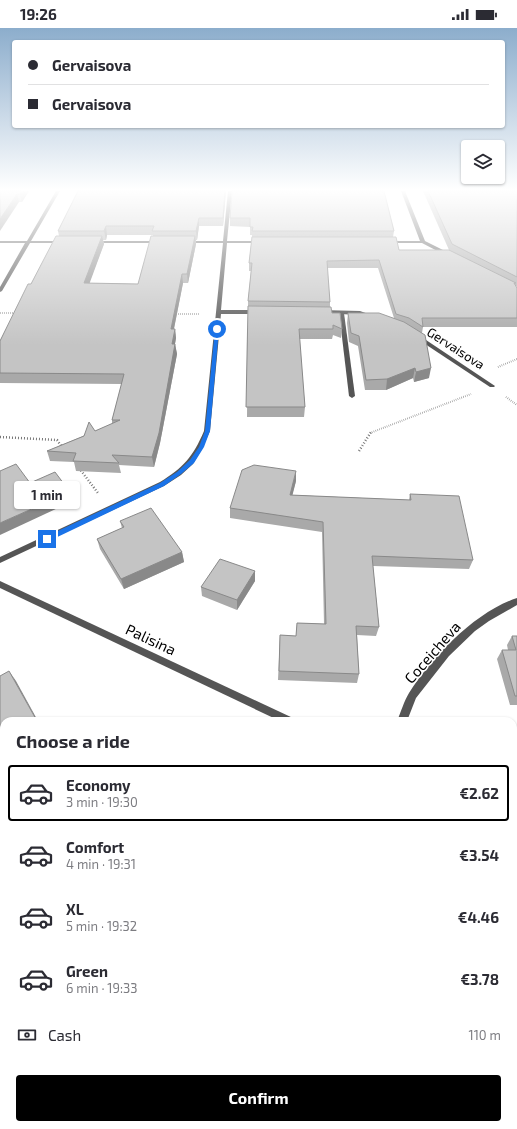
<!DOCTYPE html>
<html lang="en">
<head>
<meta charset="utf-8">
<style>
  :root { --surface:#fff; --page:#f2f2f3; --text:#2b2b33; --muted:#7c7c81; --line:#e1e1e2; --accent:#000 }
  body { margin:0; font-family:"Exo 2",sans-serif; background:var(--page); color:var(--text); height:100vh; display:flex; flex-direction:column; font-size:15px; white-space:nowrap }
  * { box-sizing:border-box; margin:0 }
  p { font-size:13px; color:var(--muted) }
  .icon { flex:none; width:22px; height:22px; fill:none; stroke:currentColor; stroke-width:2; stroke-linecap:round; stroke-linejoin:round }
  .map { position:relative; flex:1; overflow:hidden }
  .drawer { position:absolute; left:0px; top:689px; width:517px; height:412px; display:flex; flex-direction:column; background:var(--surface); border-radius:12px 12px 0 0; box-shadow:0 1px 3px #0004 }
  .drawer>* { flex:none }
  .hud { position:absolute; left:12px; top:12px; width:493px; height:88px; border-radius:4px; box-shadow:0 1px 3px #0004; display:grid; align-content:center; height:88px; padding:0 16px; background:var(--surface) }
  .buttons { position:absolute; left:461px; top:112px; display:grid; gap:8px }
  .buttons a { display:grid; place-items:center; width:44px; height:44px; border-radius:4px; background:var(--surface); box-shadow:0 1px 3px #0004; font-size:20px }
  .end { position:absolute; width:18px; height:18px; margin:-9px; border:5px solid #1a73e8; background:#fff; box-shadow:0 0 0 2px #fff }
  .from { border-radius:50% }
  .bubble { position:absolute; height:28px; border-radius:4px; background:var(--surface); box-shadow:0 1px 3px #0004; font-size:13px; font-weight:700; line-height:28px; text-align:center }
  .hud b { display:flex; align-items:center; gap:14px; height:38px; font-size:15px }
  .hud b+b { border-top:1px solid var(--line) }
  .hud i { width:10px; height:10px; background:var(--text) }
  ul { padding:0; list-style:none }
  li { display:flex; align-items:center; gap:12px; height:56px; margin:0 8px 6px; padding:0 8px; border:2px solid transparent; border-radius:4px }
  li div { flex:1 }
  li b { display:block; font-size:15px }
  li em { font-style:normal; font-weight:700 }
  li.active { border-color:var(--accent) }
  li>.icon { width:36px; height:36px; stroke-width:1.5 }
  h2 { padding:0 16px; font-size:18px; line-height:48px }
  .pay { display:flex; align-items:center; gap:10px; height:44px; padding:0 16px; font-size:15px }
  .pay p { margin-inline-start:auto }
  .button { display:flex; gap:8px; margin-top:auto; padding:8px 16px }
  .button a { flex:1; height:46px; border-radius:4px; background:var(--accent); color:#fff; font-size:16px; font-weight:700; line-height:46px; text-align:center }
  .status { display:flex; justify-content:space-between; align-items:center; height:28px; padding:0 20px; background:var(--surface); direction:ltr }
  .status svg { height:11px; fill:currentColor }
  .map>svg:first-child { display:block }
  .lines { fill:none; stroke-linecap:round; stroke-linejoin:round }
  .path-far1 { stroke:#777; stroke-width:2; stroke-dasharray:0.5 1.5; stroke-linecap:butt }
  .path { stroke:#777; stroke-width:2.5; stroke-dasharray:1 2; stroke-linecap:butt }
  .service { fill:#555; fill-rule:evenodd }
  .minor { fill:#555; fill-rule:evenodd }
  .wall { fill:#a9a9a9; fill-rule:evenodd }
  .shaded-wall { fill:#898989 }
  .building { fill:#c4c4c4; stroke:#898989 }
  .route { fill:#1a73e8 }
  .labels { text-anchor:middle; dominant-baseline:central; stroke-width:3; stroke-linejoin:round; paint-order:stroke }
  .far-street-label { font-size:13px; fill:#000; stroke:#fff }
  .street-label { font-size:15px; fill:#000; stroke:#fff }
</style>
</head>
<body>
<div class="status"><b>19:26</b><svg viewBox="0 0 49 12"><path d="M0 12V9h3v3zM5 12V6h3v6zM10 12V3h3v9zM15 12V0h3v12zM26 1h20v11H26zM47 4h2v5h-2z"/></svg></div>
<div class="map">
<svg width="517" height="1101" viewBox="0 0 517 1101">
  <rect width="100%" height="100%" fill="#fff"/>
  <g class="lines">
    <g class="path-far1">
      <path d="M0 285H15"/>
      <path d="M174 286H199"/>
      <path d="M498 339 517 331"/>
      <path d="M506 369 517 377"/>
      <path d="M370 405 471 366"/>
    </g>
    <g class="path">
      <path d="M0 409 57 412 62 419"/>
      <path d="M359 423 371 404"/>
      <path d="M79 440 98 465"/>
    </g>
    <path class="service" d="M339 284 344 285 355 368 352 370 349 368Z"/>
    <g class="minor">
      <path d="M56 163H60L31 213H62L64 214 62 215H30L2 263 0 264V259L25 215H0V213H27Z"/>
      <path d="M228 163H232L227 213H262L264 214 262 215H227L221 282H257L260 284 257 286H221L210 403 202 421 193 436 181 447 164 458 0 535V529L160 454C183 440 193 429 204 403L223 215H186L184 214 186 213H223Z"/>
      <path d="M401 163H405L425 213 449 225V227H445L422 215H386V214L388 213H420Z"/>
      <path d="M94 213H160L162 214 160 215H92V213Z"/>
      <path d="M321 282 360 283 374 288 371 290 360 287 319 285 318 284Z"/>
      <path d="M416 308H420L495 358 494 359H490L416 310Z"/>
      <path d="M0 553 293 690 295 693H280L0 560Z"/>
      <path d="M517 570V577L489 593 475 603 449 628 416 670 407 693H397C401 684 404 673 409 665 433 628 475 584 517 570Z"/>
      <path d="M513 793 517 794V805L513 804Z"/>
      <rect x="327" y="1097" width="14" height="4"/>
    </g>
  </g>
  <g class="wall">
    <path d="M0 163H33H29L22 174H19Z"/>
    <path d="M61 163H226L223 198H199L197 212H196V216L188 255H183L174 301H175L176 310 175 316 177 326 160 415 154 439 119 437 121 445 76 443 74 434 50 433 47 423 112 396V392L122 356 0 355V313L31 256 59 208 58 203 78 163ZM107 207H153L138 256 89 255 104 216 103 212H106Z"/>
    <path d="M232 163 394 203 393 209 399 222H449L423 163H517V258H516L517 260V299H423L422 305 429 350 414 354 413 350 386 362H365L358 318 349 314 347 295 348 285 394 290 378 240H327L330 274V279L332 285 342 301 341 310 333 307 332 311H299L305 379 304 389H247L248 273 251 243H249V235L252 207H250V199L230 198V190Z"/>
    <path d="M296 453 292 467 409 472 410 466 473 532 469 541 373 538 379 599 376 608 357 607 359 646 357 655 278 652 280 607 296 608 297 595 324 596 322 504 230 490V480Z"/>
    <path d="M120 493 182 524 184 534 124 561 100 521 97 511 122 500Z"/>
    <path d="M255 543V553L237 582 202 568 201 559Z"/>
    <path d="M512 608H517V677H510L497 631 502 622H508L507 617Z"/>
    <path d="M513 898 517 918V993H513Z"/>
    <path d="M407 1097H493L494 1101H407Z"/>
  </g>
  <g class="shaded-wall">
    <path d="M22 163H29L22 174 20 166Z"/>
    <path d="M225 163H226L223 198V190Z"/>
    <path d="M17 166 19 174 0 203V191Z"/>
    <path d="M199 190V198L197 212 196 203Z"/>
    <path d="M106 198 107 207 106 212 104 203Z"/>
    <path d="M102 208 104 216 86 265 84 255Z"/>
    <path d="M195 208 196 216 188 255 187 246Z"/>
    <path d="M182 246 183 255 172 310 171 301Z"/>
    <path d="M175 301 176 310 173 326 172 316Z"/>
    <path d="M175 316 177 326 160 415 154 439 152 429Z"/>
    <path d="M415 340 413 350 386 362 387 351Z"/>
    <path d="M431 340 429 350 414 354 416 344Z"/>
    <path d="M296 443V453L290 477V467Z"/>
    <path d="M70 464 73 473 0 507V495Z"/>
    <path d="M182 524 184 534 124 561 121 551Z"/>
    <path d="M255 543V553L237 582V572Z"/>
    <path d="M9 643 16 653 38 693H37Z"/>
    <path d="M4 867V879L0 882V870Z"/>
    <rect x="164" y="1097" width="4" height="4"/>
  </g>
  <g class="building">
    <path d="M0 163H22L20 166H17L0 191Z"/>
    <path d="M78 163H225L223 190H199L196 203H152L154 198H106L104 203H58Z"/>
    <path d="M232 163H384L394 203H252L253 199H250V190H230Z"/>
    <path d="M428 163H517V249L452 216Z"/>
    <path d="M56 208H102L84 255 138 256 151 208H195L187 246H182L171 301H175L172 316H175L159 405 152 429 112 427 119 435 73 433 76 425 47 423 84 408 89 394 95 403 120 392H112L124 346 0 345V313L28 256H31Z"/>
    <path d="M252 209H396L399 222H449L516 255H514L517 260V290H422L423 299 409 290 396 286 379 232 327 233 330 274 248 273 252 235H249Z"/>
    <path d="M248 278 331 279 332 285H340L342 301 333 297V301H299L305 379H246Z"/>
    <path d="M348 285H379L404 294 425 307 431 340 416 344 415 340 387 351 366 352 359 308 351 305Z"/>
    <path d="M16 436 30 455 55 444 70 464 0 495V443Z"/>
    <path d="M254 437 296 443 290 467 411 472 410 466 459 468 473 532 372 528 379 599 356 598 359 646 279 643 280 607 296 608 297 595 326 596 323 494 230 480 242 442Z"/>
    <path d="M151 480 182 524 121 551 97 511 124 499 120 493Z"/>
    <path d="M220 531 255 543 237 572 201 559Z"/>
    <path d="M512 608H517V668H515L502 622H516Z"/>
    <path d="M9 643 37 693H4V867L0 870V648Z"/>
    <path d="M513 898 517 918V990H513Z"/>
    <path d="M47 1097H164V1101H46Z"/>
    <path d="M412 1097H493L494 1101H412Z"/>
  </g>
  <linearGradient id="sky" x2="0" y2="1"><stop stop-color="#8cadcc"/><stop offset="0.51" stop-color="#fff"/><stop offset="1" stop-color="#fff" stop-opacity="0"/></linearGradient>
  <rect width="517" height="317" fill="url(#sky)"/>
  <path class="route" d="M217 299 219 301 210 403 204 419 194 435 181 446 164 458 49 513H45V509L160 455 177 444 190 432 199 419 205 403 215 301Z"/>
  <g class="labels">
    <g class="far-street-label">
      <text transform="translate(456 320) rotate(33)">Gervaisova</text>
    </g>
    <g class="street-label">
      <text transform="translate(151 611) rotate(25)">Palisina</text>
      <text transform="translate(432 624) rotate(-49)">Coceicheva</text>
    </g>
  </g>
</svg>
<div class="buttons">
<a><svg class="icon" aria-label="layers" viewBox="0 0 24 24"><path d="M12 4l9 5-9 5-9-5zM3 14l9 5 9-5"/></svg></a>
</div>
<i class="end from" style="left:217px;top:301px"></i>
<i class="end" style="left:47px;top:511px"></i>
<div class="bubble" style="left:14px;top:453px;width:66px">1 min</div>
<div class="hud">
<b><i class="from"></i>Gervaisova</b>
<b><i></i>Gervaisova</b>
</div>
<section class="drawer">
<h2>Choose a ride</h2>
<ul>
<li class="active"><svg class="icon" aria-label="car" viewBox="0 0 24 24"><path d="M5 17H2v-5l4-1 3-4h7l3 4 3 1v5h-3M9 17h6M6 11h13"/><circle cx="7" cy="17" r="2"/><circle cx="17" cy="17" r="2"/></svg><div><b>Economy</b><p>3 min · 19:30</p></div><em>€2.62</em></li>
<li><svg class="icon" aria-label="car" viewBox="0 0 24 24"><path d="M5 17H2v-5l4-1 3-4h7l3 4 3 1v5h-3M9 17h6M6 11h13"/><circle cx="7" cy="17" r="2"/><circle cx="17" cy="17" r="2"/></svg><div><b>Comfort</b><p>4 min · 19:31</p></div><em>€3.54</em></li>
<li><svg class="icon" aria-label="car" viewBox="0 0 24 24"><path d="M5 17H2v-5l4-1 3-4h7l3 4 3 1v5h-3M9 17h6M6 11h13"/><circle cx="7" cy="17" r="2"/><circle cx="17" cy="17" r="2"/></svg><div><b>XL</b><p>5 min · 19:32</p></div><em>€4.46</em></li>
<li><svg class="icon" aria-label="car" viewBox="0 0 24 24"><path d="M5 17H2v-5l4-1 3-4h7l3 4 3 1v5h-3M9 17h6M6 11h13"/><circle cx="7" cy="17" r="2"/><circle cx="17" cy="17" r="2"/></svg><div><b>Green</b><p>6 min · 19:33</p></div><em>€3.78</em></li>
</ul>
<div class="pay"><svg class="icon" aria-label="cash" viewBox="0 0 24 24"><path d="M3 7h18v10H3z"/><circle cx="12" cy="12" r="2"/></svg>Cash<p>110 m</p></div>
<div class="button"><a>Confirm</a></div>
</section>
</div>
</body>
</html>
